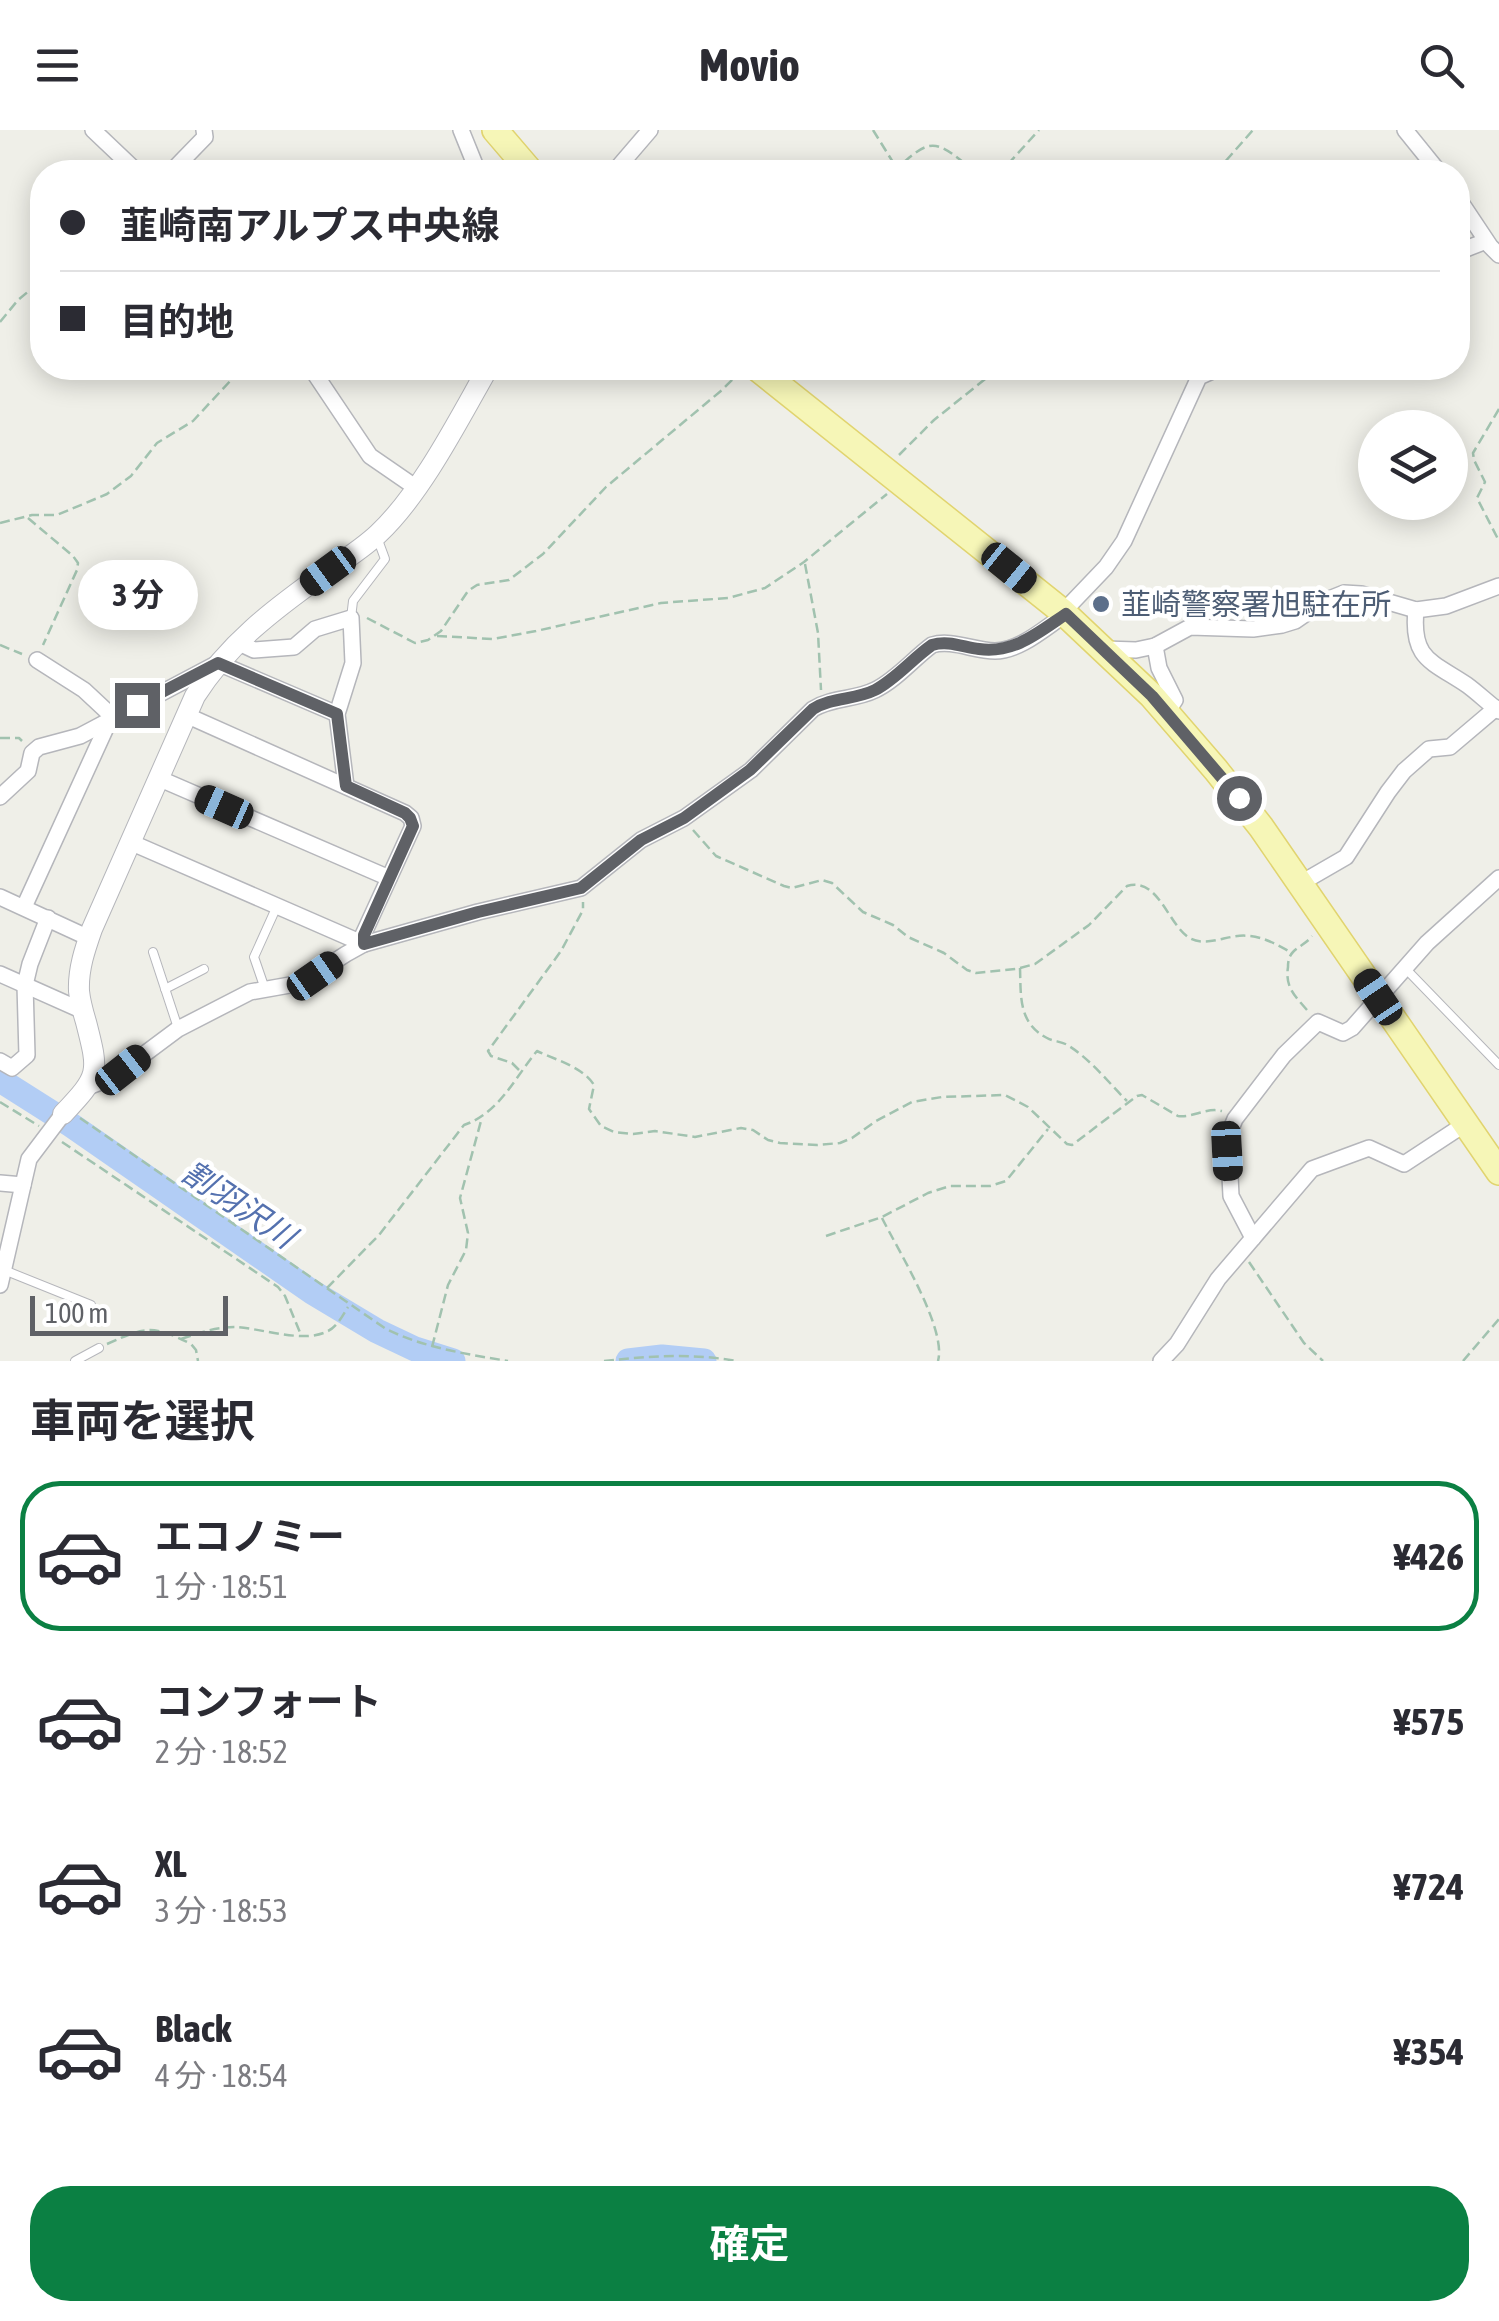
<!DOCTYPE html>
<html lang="ja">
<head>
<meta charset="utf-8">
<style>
  :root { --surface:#fff; --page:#f7f7f7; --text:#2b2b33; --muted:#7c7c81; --line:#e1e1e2; --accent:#0b8043 }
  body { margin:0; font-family:"Asap Condensed","Noto Sans JP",sans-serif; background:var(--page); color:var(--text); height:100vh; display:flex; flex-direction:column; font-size:38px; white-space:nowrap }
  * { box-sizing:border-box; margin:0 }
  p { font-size:32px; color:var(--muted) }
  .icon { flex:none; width:55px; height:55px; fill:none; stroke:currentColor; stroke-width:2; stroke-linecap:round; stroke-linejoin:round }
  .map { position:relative; height:1231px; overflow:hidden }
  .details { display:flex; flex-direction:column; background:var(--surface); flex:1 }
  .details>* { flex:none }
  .hud { position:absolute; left:30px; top:30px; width:1440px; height:220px; border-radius:40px; box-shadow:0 5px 25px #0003; display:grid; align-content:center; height:220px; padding:0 30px; background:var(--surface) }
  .buttons { position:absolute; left:1358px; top:280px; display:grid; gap:20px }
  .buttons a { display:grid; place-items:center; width:110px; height:110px; border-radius:50%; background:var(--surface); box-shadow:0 5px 25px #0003; font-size:50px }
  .scale { position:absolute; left:30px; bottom:25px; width:198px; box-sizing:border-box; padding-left:10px; border:5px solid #5f6166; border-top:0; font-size:28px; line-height:35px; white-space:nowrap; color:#5f6166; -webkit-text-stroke:8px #fff; paint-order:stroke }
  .end { position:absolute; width:45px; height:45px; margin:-22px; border:12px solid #5f6166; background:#fff; box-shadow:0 0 0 5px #fff }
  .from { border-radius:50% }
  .bubble { position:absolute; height:70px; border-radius:35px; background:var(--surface); box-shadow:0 5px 25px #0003; font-size:32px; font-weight:700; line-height:70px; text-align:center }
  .car { position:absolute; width:30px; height:60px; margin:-30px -15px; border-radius:12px; box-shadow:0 0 8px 2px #0007; background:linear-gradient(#222 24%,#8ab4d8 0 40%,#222 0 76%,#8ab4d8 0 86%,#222 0) }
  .hud b { display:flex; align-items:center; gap:35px; height:95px; font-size:38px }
  .hud b+b { border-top:2px solid var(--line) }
  .hud i { width:25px; height:25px; background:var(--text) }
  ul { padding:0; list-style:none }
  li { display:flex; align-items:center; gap:30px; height:150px; margin:0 20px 15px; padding:0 10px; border:5px solid transparent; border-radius:40px }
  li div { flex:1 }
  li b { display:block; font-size:38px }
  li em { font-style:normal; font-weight:700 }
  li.selected { border-color:var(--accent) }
  li>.icon { width:90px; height:90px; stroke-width:1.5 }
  h2 { padding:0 30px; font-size:45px; line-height:120px }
  .button { display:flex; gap:20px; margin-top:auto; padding:20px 30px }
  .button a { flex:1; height:115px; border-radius:40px; background:var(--accent); color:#fff; font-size:40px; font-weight:700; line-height:115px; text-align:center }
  header { display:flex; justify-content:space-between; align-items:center; height:130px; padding:0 30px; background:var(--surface); font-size:45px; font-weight:700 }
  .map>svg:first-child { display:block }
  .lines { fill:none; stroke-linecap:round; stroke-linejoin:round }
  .river { stroke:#b2cdf5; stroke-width:25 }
  .service-casing { stroke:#b5b6bb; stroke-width:10 }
  .minor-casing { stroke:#b5b6bb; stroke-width:18 }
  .tertiary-casing { stroke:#b5b6bb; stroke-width:22 }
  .primary-casing { stroke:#e1d46f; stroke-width:28 }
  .path { stroke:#a1c2af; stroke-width:2.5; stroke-dasharray:10 5; stroke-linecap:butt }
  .service { stroke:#fff; stroke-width:8 }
  .minor { stroke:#fff; stroke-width:15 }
  .tertiary { stroke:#fff; stroke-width:20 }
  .primary { stroke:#f6f6b7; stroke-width:25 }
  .route { stroke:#5f6166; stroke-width:12 }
  .service-dot { fill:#5c6f8a; stroke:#fff; stroke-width:4 }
  .labels { text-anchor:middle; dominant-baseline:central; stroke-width:9; stroke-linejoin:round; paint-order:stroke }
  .service-label { font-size:30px; fill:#4e5e75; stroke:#fff; text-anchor:start }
  .water-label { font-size:32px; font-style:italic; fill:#5471af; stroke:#fff }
</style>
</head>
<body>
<header><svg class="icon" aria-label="menu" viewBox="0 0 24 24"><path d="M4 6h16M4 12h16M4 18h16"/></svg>Movio<svg class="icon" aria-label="search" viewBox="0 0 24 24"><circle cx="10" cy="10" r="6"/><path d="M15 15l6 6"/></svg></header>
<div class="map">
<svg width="1499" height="1231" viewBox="0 0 1499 1231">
  <rect width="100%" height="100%" fill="#efefe8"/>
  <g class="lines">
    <g class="river">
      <path d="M0 950 71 995 312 1162 377 1201 415 1219 453 1231"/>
      <path d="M628 1231 662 1227 704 1231"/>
    </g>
    <g class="service-casing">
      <g id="service">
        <path d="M351 488 353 471 385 429 378 410"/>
        <path d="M153 822 178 898"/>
        <path d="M1405 838 1499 935"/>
        <path d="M165 859 204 839"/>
        <path d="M265 859 254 827 277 776"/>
        <path d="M4 1140 91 1175"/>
        <path d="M75 1231 99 1218"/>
      </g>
    </g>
    <g class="minor-casing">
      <g id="minor">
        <path d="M93 0 133 38 141 41 154 42"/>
        <path d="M461 0 478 42"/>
        <path d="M1405 0 1439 42"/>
        <path d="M158 42H171L205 7 204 0"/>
        <path d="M614 42 650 0"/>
        <path d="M1458 68 1490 116 1499 125"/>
        <path d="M1458 122 1486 111"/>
        <path d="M311 238 370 326 415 357"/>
        <path d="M1416 480C1411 529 1431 531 1467 555 1478 563 1488 573 1499 581"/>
        <path d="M1063 482 1106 437 1124 411 1199 247 1219 238"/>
        <path d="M237 512 254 520 294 517 315 499 351 488 353 533 337 584 346 656"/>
        <path d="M1155 516 1159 538 1175 570 1167 582"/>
        <path d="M1104 519 1136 520 1155 516 1190 497 1253 499 1282 495 1295 491 1324 471 1344 463 1361 464 1416 480 1446 476 1499 456"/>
        <path d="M37 530 84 560 114 588"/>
        <path d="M158 648 389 748"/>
        <path d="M0 667 28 641 32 623 39 617 80 606 218 533 337 584"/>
        <path d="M130 712 364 814 363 805 413 696 411 688 405 683 186 585"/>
        <path d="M1301 753 1346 727 1388 662 1404 641 1429 619 1450 617 1496 578"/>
        <path d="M0 767 89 808"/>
        <path d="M24 777 110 589"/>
        <path d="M0 844 83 881"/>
        <path d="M0 931 12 938 27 925 25 855 30 834 48 788"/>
        <path d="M85 958 106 950 123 940 178 899 250 862 301 853 346 824 364 814 478 782 581 758 641 710 684 688 751 640 813 579C832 567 855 570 875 560 896 550 913 529 932 515 952 509 974 521 995 521 1020 521 1046 497 1066 484"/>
        <path d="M0 1053 23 1055"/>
        <path d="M1253 1108 1231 1066 1228 1006 1235 989 1284 925 1318 892 1343 903 1352 898 1427 813 1499 748"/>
        <path d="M0 1155 29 1029 63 984"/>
        <path d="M1161 1231 1177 1214 1218 1149 1312 1039 1369 1018 1404 1034 1465 994"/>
      </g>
    </g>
    <g class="tertiary-casing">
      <path id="tertiary" d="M63 984C100 945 99 943 86 892 83 882 80 871 79 861 78 839 85 819 92 799L195 566C228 514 273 480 322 445 341 432 361 420 378 404 421 364 459 289 488 238"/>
    </g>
    <g class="primary-casing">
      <g id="primary">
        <path d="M495 0 531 42"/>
        <path d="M757 238 1063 482 1152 566 1216 640 1261 697 1499 1042"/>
      </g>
    </g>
    <g class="path">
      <path d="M873 0 896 37"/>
      <path d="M893 42C932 6 934 8 975 42"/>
      <path d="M995 42 1009 33 1039 0"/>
      <path d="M1216 42 1253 0"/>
      <path d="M0 192 18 170 42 150"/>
      <path d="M1499 279 1473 323 1474 330 1485 352 1477 368 1499 411"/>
      <path d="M899 325 934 290 999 238"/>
      <path d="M28 388 73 426 78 433 77 440 43 515"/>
      <path d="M0 393 32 385H57L107 364 131 346 157 313 193 291 232 249 238 238"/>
      <path d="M805 434 818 503 821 560"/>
      <path d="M367 488 415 513 428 510 441 501 468 461 477 455 509 450 543 424 606 357 722 260 740 242"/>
      <path d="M437 506 493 509 536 501 661 473 728 468 765 458 804 432 887 364"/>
      <path d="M0 515 22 524"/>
      <path d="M0 608H19L22 611"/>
      <path d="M693 700 716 726 784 756 792 758 822 750 832 753 863 782 893 795 908 807 944 823 967 840 976 843 1016 839 1035 834 1089 795 1127 756C1158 747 1167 792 1188 807 1206 819 1229 803 1249 806 1264 807 1278 815 1292 823"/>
      <path d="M1020 838C1021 866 1018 893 1047 908 1054 912 1062 911 1069 916 1091 930 1109 953 1127 971"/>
      <path d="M1307 880C1294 865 1285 857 1288 837 1288 831 1289 826 1293 822 1300 815 1306 814 1312 806"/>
      <path d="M519 940 512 933 491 926 488 921 561 821 583 780V772"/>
      <path d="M0 972 39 996"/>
      <path d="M80 988 386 1199C425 1218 466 1224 508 1231"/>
      <path d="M62 1012 278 1157 285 1166 301 1205"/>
      <path d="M882 1088C898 1120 947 1199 938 1231"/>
      <path d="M826 1106 882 1087 928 1063 950 1056H990L1006 1051 1048 999"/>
      <path d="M1249 1132 1304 1213 1323 1231"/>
      <path d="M327 1158 379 1105 464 995C499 983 514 949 537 921 556 930 583 937 594 955L589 979 601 996 614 1002 633 1004 655 1001 695 1007 741 998 753 1000 768 1010 780 1013 817 1015 840 1013 852 1008 876 991 912 972 942 967 1005 965 1028 977 1067 1014 1072 1015 1137 966 1142 965 1178 986C1193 988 1206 977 1222 981"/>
      <path d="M181 1209C199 1203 215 1197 235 1197 261 1198 304 1214 328 1201 337 1197 343 1185 348 1177"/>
      <path d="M107 1214C145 1197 152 1194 191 1214L196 1220 198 1231"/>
      <path d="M432 1217 448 1155 466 1120 468 1103 460 1068 481 991"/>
      <path d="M604 1231C648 1226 693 1223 736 1231"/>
      <path d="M1463 1231 1499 1189"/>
    </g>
    <use href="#service" class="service"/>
    <use href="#minor" class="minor"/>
    <use href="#tertiary" class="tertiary"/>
    <use href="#primary" class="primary"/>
  </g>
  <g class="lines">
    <path class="route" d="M137 575 218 533 337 584 346 656 405 683 410 688 413 696 364 805V814L478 782 581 758 641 710 684 688 750 640 813 579C832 567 855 570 875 560 896 549 912 529 932 515 948 510 963 517 979 519 1014 524 1039 502 1066 484L1152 566 1239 668"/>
  </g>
  <circle class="service-dot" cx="1101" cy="474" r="10"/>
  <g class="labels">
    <g class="service-label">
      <text x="1121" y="474">韮崎警察署旭駐在所</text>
    </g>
    <g class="water-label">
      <text transform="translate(239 1074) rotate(34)">割羽沢川</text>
    </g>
  </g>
</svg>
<div class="buttons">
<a><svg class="icon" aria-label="layers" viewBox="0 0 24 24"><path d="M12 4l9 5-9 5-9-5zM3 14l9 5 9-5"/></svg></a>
</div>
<div class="scale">100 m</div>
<i class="end from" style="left:1239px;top:668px"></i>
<i class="end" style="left:137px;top:575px"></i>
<div class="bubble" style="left:78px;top:430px;width:120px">3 分</div>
<i class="car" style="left:1009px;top:438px;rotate:129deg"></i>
<i class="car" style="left:328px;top:441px;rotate:234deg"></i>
<i class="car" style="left:224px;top:677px;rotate:294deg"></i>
<i class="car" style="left:315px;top:846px;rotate:55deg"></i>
<i class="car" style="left:1378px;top:867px;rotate:326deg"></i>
<i class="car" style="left:123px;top:940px;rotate:52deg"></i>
<i class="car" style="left:1227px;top:1021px;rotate:177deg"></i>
<div class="hud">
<b><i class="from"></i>韮崎南アルプス中央線</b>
<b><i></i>目的地</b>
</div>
</div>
<section class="details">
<h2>車両を選択</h2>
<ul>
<li class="selected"><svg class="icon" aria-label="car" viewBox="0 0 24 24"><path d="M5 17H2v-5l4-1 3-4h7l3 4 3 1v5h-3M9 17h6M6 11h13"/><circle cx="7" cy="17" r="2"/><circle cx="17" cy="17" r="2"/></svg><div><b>エコノミー</b><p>1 分 · 18:51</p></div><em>¥426</em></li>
<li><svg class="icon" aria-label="car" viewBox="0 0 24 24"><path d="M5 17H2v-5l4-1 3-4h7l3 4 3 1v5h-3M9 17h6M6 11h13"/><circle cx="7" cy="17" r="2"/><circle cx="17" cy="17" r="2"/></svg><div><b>コンフォート</b><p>2 分 · 18:52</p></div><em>¥575</em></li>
<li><svg class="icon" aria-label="car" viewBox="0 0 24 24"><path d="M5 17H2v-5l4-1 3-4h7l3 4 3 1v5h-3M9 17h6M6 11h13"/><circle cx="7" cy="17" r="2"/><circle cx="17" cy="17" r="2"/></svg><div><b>XL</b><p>3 分 · 18:53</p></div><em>¥724</em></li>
<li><svg class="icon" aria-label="car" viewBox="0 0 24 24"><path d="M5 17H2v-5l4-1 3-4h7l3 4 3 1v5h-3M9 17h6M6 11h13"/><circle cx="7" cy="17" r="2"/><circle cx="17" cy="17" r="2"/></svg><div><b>Black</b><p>4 分 · 18:54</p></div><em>¥354</em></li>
</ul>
<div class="button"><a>確定</a></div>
</section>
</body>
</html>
